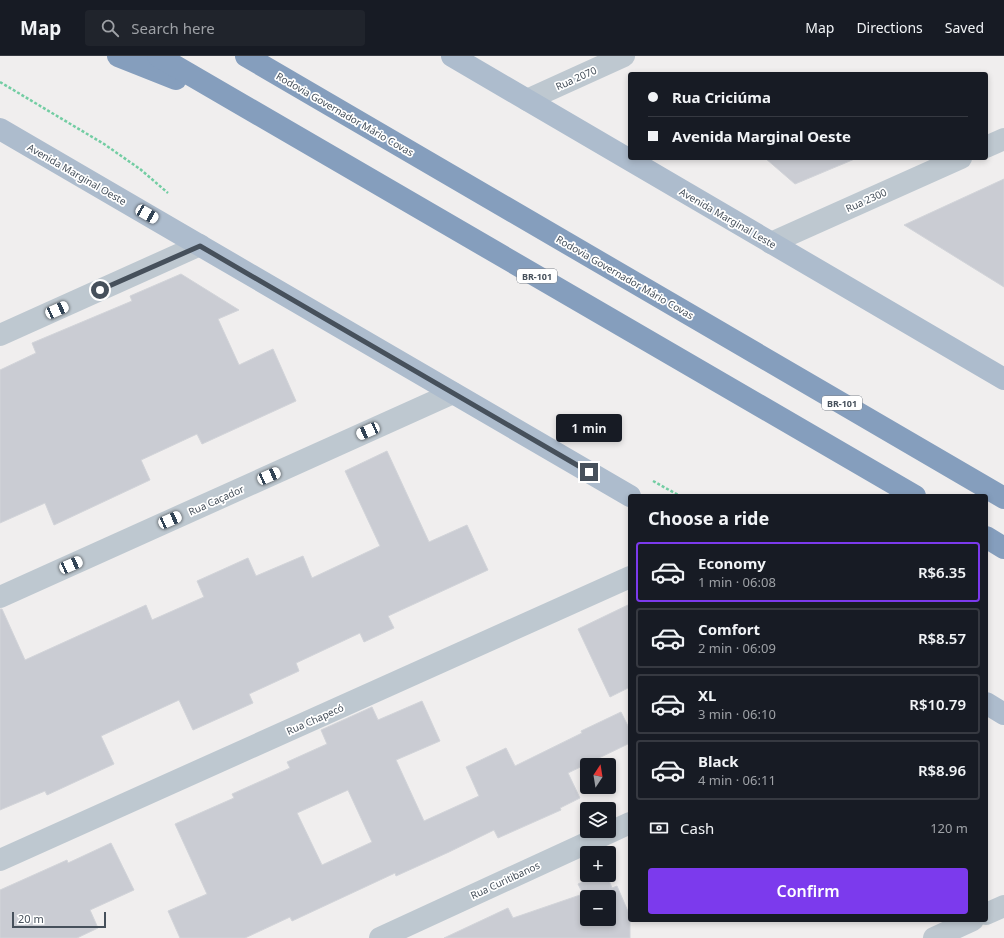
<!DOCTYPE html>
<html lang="en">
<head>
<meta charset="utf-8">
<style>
  :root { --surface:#171b24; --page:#20242c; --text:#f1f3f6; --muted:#9ea1a6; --line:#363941; --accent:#7c3aed }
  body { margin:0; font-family:"Noto Sans",sans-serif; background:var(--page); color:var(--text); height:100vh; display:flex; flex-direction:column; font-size:15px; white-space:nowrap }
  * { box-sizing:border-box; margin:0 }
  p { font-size:13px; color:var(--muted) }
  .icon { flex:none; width:22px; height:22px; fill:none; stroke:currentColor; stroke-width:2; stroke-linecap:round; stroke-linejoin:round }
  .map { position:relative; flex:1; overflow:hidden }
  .drawer { position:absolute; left:628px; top:438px; width:360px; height:428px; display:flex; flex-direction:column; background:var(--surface); border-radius:4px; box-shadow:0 2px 6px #0003 }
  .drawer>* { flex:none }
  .top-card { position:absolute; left:628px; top:16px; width:360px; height:88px; border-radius:4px; box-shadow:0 2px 6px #0003; display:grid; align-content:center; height:88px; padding:0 20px; background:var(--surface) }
  .needle { width:26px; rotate:12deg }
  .fabs { position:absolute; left:580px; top:702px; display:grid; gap:8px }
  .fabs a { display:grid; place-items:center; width:36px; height:36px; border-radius:4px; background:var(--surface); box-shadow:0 2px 6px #0003; font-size:20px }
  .scale { position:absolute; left:12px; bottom:10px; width:94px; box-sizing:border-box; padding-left:4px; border:2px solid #46505b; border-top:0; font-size:11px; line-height:14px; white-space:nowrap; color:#46505b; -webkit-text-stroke:3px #fff; paint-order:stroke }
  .end { position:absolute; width:18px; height:18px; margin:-9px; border:5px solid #46505b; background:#fff; box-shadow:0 0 0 2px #fff }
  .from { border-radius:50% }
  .bubble { position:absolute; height:28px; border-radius:4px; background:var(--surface); box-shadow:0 2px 6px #0003; font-size:13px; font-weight:600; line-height:28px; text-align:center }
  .car { position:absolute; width:12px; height:24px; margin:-12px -6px; border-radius:5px; box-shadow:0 0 3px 1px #0007; background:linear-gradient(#fff 24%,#345 0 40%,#fff 0 76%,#345 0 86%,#fff 0) }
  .top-card b { display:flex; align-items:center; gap:14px; height:38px; font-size:15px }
  .top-card b+b { border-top:1px solid var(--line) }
  .top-card i { width:10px; height:10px; background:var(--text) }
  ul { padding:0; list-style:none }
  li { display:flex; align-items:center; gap:12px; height:60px; margin:0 8px 6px; padding:0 12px; border:2px solid var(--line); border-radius:4px }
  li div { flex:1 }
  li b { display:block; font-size:15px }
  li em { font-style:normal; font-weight:600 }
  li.active { border-color:var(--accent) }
  li>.icon { width:36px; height:36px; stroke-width:1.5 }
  h2 { padding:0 20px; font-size:18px; line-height:48px }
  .pay { display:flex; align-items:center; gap:10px; height:44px; padding:0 20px; font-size:15px }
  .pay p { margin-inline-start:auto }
  .primary-button { display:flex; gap:8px; margin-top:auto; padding:8px 20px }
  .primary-button a { flex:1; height:46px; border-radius:4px; background:var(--accent); color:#fff; font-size:16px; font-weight:600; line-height:46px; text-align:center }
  header { display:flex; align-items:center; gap:24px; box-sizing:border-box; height:56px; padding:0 20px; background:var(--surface); border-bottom:1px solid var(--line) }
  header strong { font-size:19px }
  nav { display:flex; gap:22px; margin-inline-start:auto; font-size:14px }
  .search { width:280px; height:36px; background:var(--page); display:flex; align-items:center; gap:10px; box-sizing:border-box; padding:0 14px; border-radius:4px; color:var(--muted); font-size:15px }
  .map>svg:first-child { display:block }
  .building { fill:#caccd3; stroke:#d2d4d9; fill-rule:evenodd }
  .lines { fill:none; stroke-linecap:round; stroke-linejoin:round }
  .path { stroke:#73cda3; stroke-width:2.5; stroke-dasharray:3 2; stroke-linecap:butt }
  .minor { stroke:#bec8d0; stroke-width:22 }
  .major { stroke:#adbccd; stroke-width:22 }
  .highway { stroke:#859ebd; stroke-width:22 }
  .route { stroke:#46505b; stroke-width:5 }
  .labels { text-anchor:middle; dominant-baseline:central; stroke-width:3.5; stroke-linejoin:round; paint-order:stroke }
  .shield { fill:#fff; stroke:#7e848c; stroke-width:1 }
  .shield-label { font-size:9px; font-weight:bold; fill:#46505b }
  .street-label { font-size:10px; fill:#46505b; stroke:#fff }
</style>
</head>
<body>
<header>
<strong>Map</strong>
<div class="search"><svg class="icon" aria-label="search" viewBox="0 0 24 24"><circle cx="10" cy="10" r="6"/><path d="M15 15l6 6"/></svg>Search here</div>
<nav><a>Map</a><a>Directions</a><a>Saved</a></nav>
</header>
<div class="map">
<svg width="1004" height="882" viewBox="0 0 1004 882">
  <rect width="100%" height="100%" fill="#f0eeee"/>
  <g class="building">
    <path d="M765 102H857L795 128Z"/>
    <path d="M1004 123V231L904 169Z"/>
    <path d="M181 218 239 254 218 263 239 309 273 293 296 345 202 388 197 378 141 404 150 424 54 469 45 447 0 467V314L36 297 32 287 132 245 130 240Z"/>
    <path d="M387 395 429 486 467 469 488 514 388 560 394 572 364 586 360 577 296 607 299 615 249 638 253 647 193 674 179 644 101 680 114 708 47 739 45 735 0 754V553H2L25 604 146 549 152 564 204 541 197 525 248 502 256 520 303 500 312 522 380 490 345 415Z"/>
    <path d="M630 548V631L610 641 578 573Z"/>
    <path d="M422 645 440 685 396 704 424 765 479 740 466 711 506 692 515 710 582 677 581 675 621 656 630 674V687L568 717 580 742 560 752 561 754 498 782 494 774 449 796 396 820 395 817 292 865 290 861 245 882H180L168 855 207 838 175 768 234 742 232 738 290 712 287 706 327 688 321 674 372 651 378 664ZM348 734 372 786 322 809 297 757Z"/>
    <path d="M111 787 134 834 90 854 98 872 77 882H0V834L67 804 68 807Z"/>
    <path d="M597 819H607L612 832 617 830 630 860V882H444L508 852 513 862 583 838 578 828ZM587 841H609V863H587Z"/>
  </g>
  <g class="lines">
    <g class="path">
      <path d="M0 26 104 88 140 113 168 137"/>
      <path d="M653 425 680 440"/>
    </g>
    <g class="minor">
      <path d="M527 44 624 0"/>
      <path d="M986 91 1004 83"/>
      <path d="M771 187 961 102"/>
      <path d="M0 279 200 189"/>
      <path d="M0 541 453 337"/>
      <path d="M0 804 630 521"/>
      <path d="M986 858 1004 850"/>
      <path d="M380 882 630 767"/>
      <path d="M934 882 973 864"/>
    </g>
    <g class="major">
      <path d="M452 0 1004 323"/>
      <path d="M0 73 630 440"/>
      <path d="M986 647 1004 658"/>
    </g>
    <g class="highway">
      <path d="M118 0 176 23"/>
      <path d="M158 0 915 440"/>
      <path d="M246 0 1004 442"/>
      <path d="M986 481 1004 492"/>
    </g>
  </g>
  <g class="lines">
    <path class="route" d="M100 234 200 190 589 416"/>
  </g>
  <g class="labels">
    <g class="shield">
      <rect x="517" y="213" width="40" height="14" rx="3"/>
      <rect x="822" y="340" width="40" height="14" rx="3"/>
    </g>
    <g class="shield-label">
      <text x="537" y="220">BR-101</text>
      <text x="842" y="347">BR-101</text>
    </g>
    <g class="street-label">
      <text transform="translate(576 22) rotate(-24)">Rua 2070</text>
      <text transform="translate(345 58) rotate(30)">Rodovia Governador Mário Covas</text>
      <text transform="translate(77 118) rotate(30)">Avenida Marginal Oeste</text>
      <text transform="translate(866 144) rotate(-24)">Rua 2300</text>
      <text transform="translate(728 162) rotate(30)">Avenida Marginal Leste</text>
      <text transform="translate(625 221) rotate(30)">Rodovia Governador Mário Covas</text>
      <text transform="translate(216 444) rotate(-24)">Rua Caçador</text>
      <text transform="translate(315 663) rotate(-24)">Rua Chapecó</text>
      <text transform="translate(505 824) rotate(-25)">Rua Curitibanos</text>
    </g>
  </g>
</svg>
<div class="fabs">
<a><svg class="needle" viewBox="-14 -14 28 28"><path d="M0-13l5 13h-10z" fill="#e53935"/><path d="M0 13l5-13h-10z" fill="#9ea1a6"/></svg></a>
<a><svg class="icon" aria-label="layers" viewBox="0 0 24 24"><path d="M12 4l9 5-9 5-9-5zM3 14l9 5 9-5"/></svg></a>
<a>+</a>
<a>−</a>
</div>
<div class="scale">20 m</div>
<i class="end from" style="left:100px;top:234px"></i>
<i class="end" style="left:589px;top:416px"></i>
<div class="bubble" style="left:556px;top:358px;width:66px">1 min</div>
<i class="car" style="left:147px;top:158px;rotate:120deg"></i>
<i class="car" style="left:57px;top:254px;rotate:66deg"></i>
<i class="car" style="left:368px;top:375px;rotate:246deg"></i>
<i class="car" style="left:269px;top:420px;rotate:66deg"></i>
<i class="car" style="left:170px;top:464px;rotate:66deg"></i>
<i class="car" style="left:71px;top:509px;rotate:66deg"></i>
<div class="top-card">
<b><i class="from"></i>Rua Criciúma</b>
<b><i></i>Avenida Marginal Oeste</b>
</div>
<section class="drawer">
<h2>Choose a ride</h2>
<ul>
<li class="active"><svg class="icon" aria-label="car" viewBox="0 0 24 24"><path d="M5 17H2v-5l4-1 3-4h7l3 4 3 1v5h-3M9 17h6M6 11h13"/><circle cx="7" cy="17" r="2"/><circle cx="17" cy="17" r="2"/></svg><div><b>Economy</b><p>1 min · 06:08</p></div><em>R$6.35</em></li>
<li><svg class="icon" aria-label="car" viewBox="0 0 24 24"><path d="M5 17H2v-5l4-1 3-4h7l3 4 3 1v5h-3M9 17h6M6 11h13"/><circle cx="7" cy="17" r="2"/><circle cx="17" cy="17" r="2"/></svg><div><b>Comfort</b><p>2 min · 06:09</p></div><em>R$8.57</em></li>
<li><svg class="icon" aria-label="car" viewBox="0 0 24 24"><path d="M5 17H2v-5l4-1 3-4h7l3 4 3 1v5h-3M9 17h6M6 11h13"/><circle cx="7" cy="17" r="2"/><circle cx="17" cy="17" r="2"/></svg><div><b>XL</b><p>3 min · 06:10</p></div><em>R$10.79</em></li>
<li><svg class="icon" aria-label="car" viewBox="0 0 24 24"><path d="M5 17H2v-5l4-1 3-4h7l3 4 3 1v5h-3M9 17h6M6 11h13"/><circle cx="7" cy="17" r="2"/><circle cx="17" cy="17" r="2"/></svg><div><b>Black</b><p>4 min · 06:11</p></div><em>R$8.96</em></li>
</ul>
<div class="pay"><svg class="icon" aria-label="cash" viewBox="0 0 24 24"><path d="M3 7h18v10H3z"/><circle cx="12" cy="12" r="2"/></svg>Cash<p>120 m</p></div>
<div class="primary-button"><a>Confirm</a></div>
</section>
</div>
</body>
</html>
